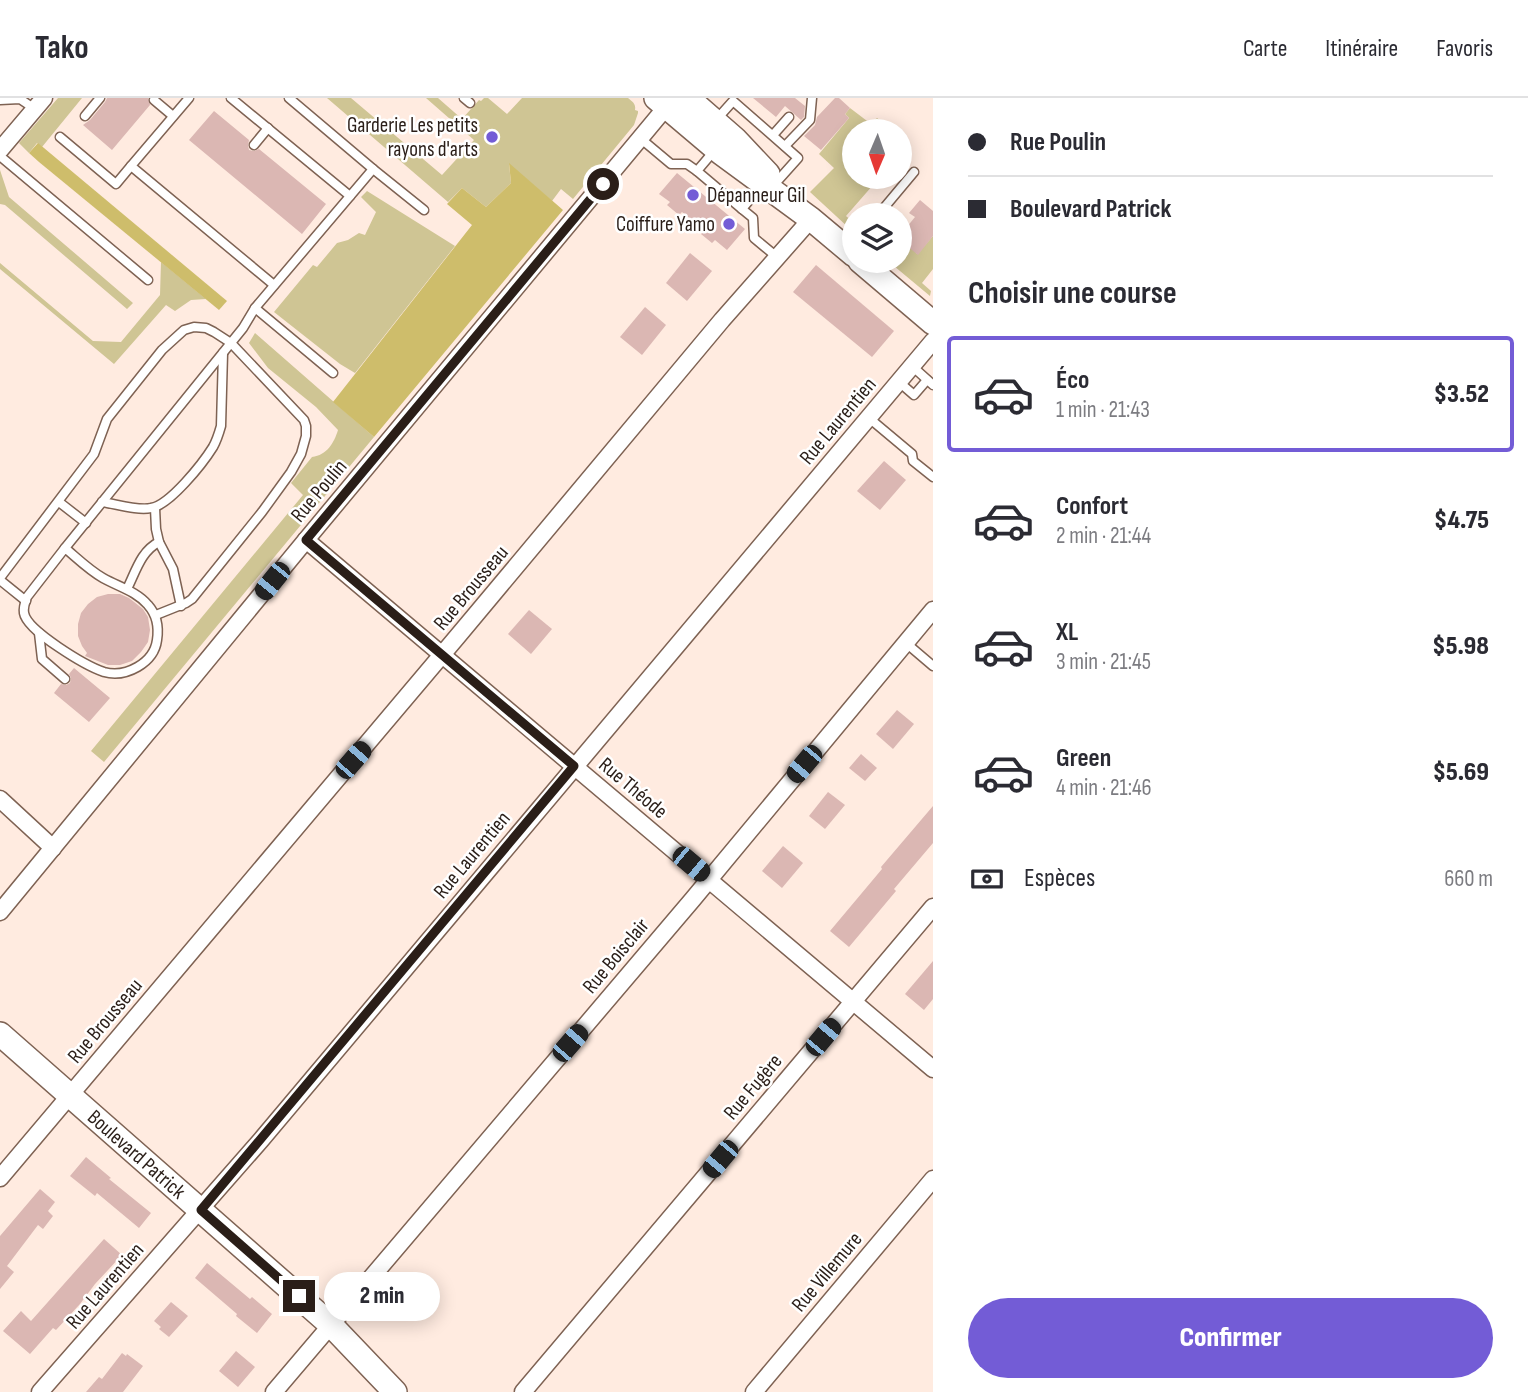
<!DOCTYPE html>
<html lang="fr">
<head>
<meta charset="utf-8">
<style>
  :root { --surface:#fff; --page:#f2f2f3; --text:#2b2b33; --muted:#7c7c81; --line:#e1e1e2; --accent:#735cd6 }
  body { margin:0; font-family:"Sofia Sans Condensed",sans-serif; background:var(--page); color:var(--text); height:100vh; display:flex; flex-direction:column; font-size:26px; white-space:nowrap }
  * { box-sizing:border-box; margin:0 }
  p { font-size:23px; color:var(--muted) }
  .icon { flex:none; width:38px; height:38px; fill:none; stroke:currentColor; stroke-width:2; stroke-linecap:round; stroke-linejoin:round }
  .map { position:relative; flex:1; overflow:hidden }
  .sheet { display:flex; flex-direction:column; background:var(--surface); width:595px }
  .sheet>* { flex:none }
  .hud { display:grid; align-content:center; height:154px; padding:0 35px; background:var(--surface) }
  .needle { width:46px; rotate:182deg }
  .fabs { position:absolute; left:842px; top:21px; display:grid; gap:14px }
  .fabs a { display:grid; place-items:center; width:70px; height:70px; border-radius:50%; background:var(--surface); box-shadow:0 4px 18px #0003; font-size:35px }
  .end { position:absolute; width:32px; height:32px; margin:-16px; border:9px solid #2a1e18; background:#fff; box-shadow:0 0 0 4px #fff }
  .from { border-radius:50% }
  .bubble { position:absolute; height:49px; border-radius:24px; background:var(--surface); box-shadow:0 4px 18px #0003; font-size:23px; font-weight:800; line-height:49px; text-align:center }
  .car { position:absolute; width:21px; height:42px; margin:-21px -10px; border-radius:9px; box-shadow:0 0 5px 2px #0007; background:linear-gradient(#222 24%,#8ab4d8 0 40%,#222 0 76%,#8ab4d8 0 86%,#222 0) }
  .hud b { display:flex; align-items:center; gap:24px; height:66px; font-size:26px }
  .hud b+b { border-top:2px solid var(--line) }
  .hud i { width:18px; height:18px; background:var(--text) }
  ul { padding:0; list-style:none }
  li { display:flex; align-items:center; gap:21px; height:116px; margin:0 14px 10px; padding:0 21px; border:4px solid transparent; border-radius:7px }
  li div { flex:1 }
  li b { display:block; font-size:26px }
  li em { font-style:normal; font-weight:800 }
  li.current { border-color:var(--accent) }
  li>.icon { width:63px; height:63px; stroke-width:1.5 }
  h2 { padding:0 35px; font-size:32px; line-height:84px }
  .pay { display:flex; align-items:center; gap:18px; height:77px; padding:0 35px; font-size:26px }
  .pay p { margin-inline-start:auto }
  .cta { display:flex; gap:14px; margin-top:auto; padding:14px 35px }
  .cta a { flex:1; height:80px; border-radius:42px; background:var(--accent); color:#fff; font-size:28px; font-weight:800; line-height:80px; text-align:center }
  header { display:flex; align-items:center; gap:42px; box-sizing:border-box; height:98px; padding:0 35px; background:var(--surface); border-bottom:2px solid var(--line) }
  header strong { font-size:33px }
  nav { display:flex; gap:38px; margin-inline-start:auto; font-size:24px }
  main { display:flex; flex:1; min-height:0 }
  .map>svg:first-child { display:block }
  .green { fill:#cfc594 }
  .forest { fill:#cebd6b }
  .building { fill:#dbb7b3 }
  .lines { fill:none; stroke-linecap:round; stroke-linejoin:round }
  .lane-casing { stroke:#7e6253; stroke-width:11 }
  .street-casing { stroke:#7e6253; stroke-width:19 }
  .secondary-casing { stroke:#7e6253; stroke-width:26 }
  .lane { stroke:#fff; stroke-width:8 }
  .street { stroke:#fff; stroke-width:16 }
  .secondary { stroke:#fff; stroke-width:23 }
  .route { stroke:#2a1e18; stroke-width:9 }
  .poi-dot { fill:#735cd6; stroke:#fff; stroke-width:2.5 }
  .labels { text-anchor:middle; dominant-baseline:central; stroke-width:5; stroke-linejoin:round; paint-order:stroke }
  .poi-label { font-size:21px; fill:#2a1e18; stroke:#fff; text-anchor:end }
  .street-label { font-size:21px; fill:#2a1e18; stroke:#fff }
</style>
</head>
<body>
<header>
<strong>Tako</strong>
<nav><a>Carte</a><a>Itinéraire</a><a>Favoris</a></nav>
</header>
<main>
<div class="map">
<svg width="933" height="1294" viewBox="0 0 933 1294">
  <rect width="100%" height="100%" fill="#ffebe0"/>
  <g class="green">
    <path d="M58 0H82L42 49 37 45 29 55 19 45Z"/>
    <path d="M327 0H351L442 77 474 42 426 0H438L462 21 479 2 481 3 484 0H488L507 16 522 0H628C633 4 636 6 635 12L638 13V15L634 27 573 101 561 91 552 103 509 66 511 85 486 109 462 90 448 104Z"/>
    <path d="M850 10 871 26 877 20 893 33H854V79H880L846 118 854 125 852 129 849 130 810 94 834 70 819 56 849 20 845 16Z"/>
    <path d="M0 72 9 99 133 205 127 211 5 107 0 106Z"/>
    <path d="M367 93 455 148 355 275 340 266 274 214 313 167 317 169 337 145 348 142 359 135 365 137 376 114 361 99Z"/>
    <path d="M900 133 905 138 917 156 933 138V171L922 185 931 193 930 198 888 163H900Z"/>
    <path d="M161 164 206 201 191 202 175 213 166 207 114 266 0 171V165L93 243 121 244 160 197Z"/>
    <path d="M255 235 374 339 104 664 91 653 303 397 291 385 312 359C327 357 334 345 338 332L316 309 268 270 249 245Z"/>
  </g>
  <g class="forest">
    <path d="M38 45 227 203 219 212 39 64 29 55Z"/>
    <path d="M509 65 563 112 374 339 333 304 472 127 447 106 462 90 486 109 511 85Z"/>
  </g>
  <g class="building">
    <path d="M107 0H148L150 7 112 52 83 27 90 22 105 4Z"/>
    <path d="M753 0H795L805 8 804 19 801 22 785 8 776 19Z"/>
    <path d="M835 0H839L850 10 845 16 849 20 821 52 804 38 815 27 817 19Z"/>
    <path d="M214 13 249 42 248 47 249 52 254 53 259 51 326 106 302 136 189 42Z"/>
    <path d="M677 75 745 131 727 152 715 142 712 145 701 136 704 133 682 114 679 117 667 107 670 104 659 96Z"/>
    <path d="M920 102 933 113V138L918 157 901 143 905 138 902 135 915 119 909 115Z"/>
    <path d="M690 155 712 173 687 203 666 185Z"/>
    <path d="M816 167 894 233 872 259 793 194Z"/>
    <path d="M645 209 666 227 642 257 620 239Z"/>
    <path d="M884 363 906 382 880 412 857 393Z"/>
    <path d="M108 496H120L129 500 143 511 148 519 150 532 148 544 141 554 132 563 120 567H108L85 558 87 555 82 548 78 538V526L81 515 88 506 97 499Z"/>
    <path d="M529 512 552 531 531 556 508 536Z"/>
    <path d="M74 570 110 600 89 624 54 595 61 586 66 587 70 585 71 580 69 576Z"/>
    <path d="M897 612 914 626 893 651 876 636Z"/>
    <path d="M861 656 877 670 865 683 849 670Z"/>
    <path d="M828 694 845 707 825 731 809 718Z"/>
    <path d="M933 708V745L894 791 896 793 849 849 830 833 882 771 881 769Z"/>
    <path d="M783 748 803 765 782 790 762 773Z"/>
    <path d="M933 863V901L924 912 905 896Z"/>
    <path d="M86 1059 111 1080 109 1081 151 1115 139 1130 97 1095 95 1098 70 1078Z"/>
    <path d="M40 1091 55 1104 48 1113 53 1118 43 1131 38 1127 7 1168 14 1174 0 1191V1138Z"/>
    <path d="M104 1141 122 1157 95 1186 80 1206 56 1232 53 1230 30 1256 3 1233 21 1213 31 1223Z"/>
    <path d="M207 1165 250 1201 252 1199 272 1216 257 1235 236 1218 237 1216 195 1180Z"/>
    <path d="M171 1204 188 1218 169 1239 159 1231 161 1229 154 1223Z"/>
    <path d="M236 1253 255 1269 238 1289 219 1273Z"/>
    <path d="M122 1255 126 1258 127 1256 143 1268 123 1294H86L99 1279 102 1281Z"/>
  </g>
  <g class="lines">
    <g class="lane-casing">
      <g id="lane">
        <path d="M189 0 131 68 274 187"/>
        <path d="M231 0 350 98"/>
        <path d="M464 0 470 5"/>
        <path d="M0 2 20 1 35 11"/>
        <path d="M154 2 173 18"/>
        <path d="M85 18 100 0"/>
        <path d="M716 22 733 3 798 60 772 89"/>
        <path d="M773 37 789 19"/>
        <path d="M60 39 116 86 131 68"/>
        <path d="M640 40 671 66H687L697 73"/>
        <path d="M254 47 268 30"/>
        <path d="M785 48 810 22 812 0"/>
        <path d="M714 53 697 73 742 111 762 87"/>
        <path d="M0 58 148 182"/>
        <path d="M373 71 424 112"/>
        <path d="M742 111 753 120 754 140 777 159"/>
        <path d="M878 117 914 74"/>
        <path d="M255 210 333 275"/>
        <path d="M912 268 933 287"/>
        <path d="M899 284 914 297 927 282"/>
        <path d="M869 320 912 356 913 363 933 379"/>
        <path d="M59 404 86 425"/>
        <path d="M102 404C116 406 138 413 151 410 170 407 203 365 213 349 217 342 219 335 221 328L223 255"/>
        <path d="M155 410 156 431 159 444 173 471 181 508"/>
        <path d="M65 450 243 230 255 210 373 71 289 0"/>
        <path d="M65 450C78 461 89 472 103 480 119 489 136 493 148 507 157 517 159 529 157 542 154 565 126 580 104 574 86 568 27 533 24 515 23 509 25 504 27 499Z"/>
        <path d="M0 480 94 356 107 321 162 252 184 232 194 229 206 230 214 234 231 245 304 322 306 328V338L301 356 291 374 262 414 192 501 186 505 156 517"/>
        <path d="M0 482 26 503"/>
        <path d="M127 491C136 473 141 453 159 444"/>
        <path d="M39 535 42 561 65 581"/>
        <path d="M906 545 933 568"/>
      </g>
    </g>
    <g class="street-casing">
      <g id="street">
        <path d="M0 52 44 0"/>
        <path d="M306 442 933 971"/>
        <path d="M0 701 53 750"/>
        <path d="M0 814 306 442 672 2"/>
        <path d="M0 1080 457 539 722 222 811 121"/>
        <path d="M40 1294 261 1042 933 243"/>
        <path d="M274 1294 693 801 933 512"/>
        <path d="M523 1294 933 809"/>
        <path d="M754 1294 933 1081"/>
      </g>
    </g>
    <g class="secondary-casing">
      <g id="secondary">
        <path d="M656 0 721 55 811 121 854 157"/>
        <path d="M688 0 735 41 768 76"/>
        <path d="M860 163 933 225"/>
        <path id="s1" d="M0 936 331 1227 395 1294"/>
      </g>
    </g>
    <use href="#lane" class="lane"/>
    <use href="#street" class="street"/>
    <use href="#secondary" class="secondary"/>
  </g>
  <g class="lines">
    <path class="route" d="M299 1198 201 1112 574 668 306 442 603 86"/>
  </g>
  <g class="poi-dot">
    <circle cx="492" cy="39" r="7"/>
    <circle cx="693" cy="97" r="7"/>
    <circle cx="729" cy="126" r="7"/>
  </g>
  <g class="labels">
    <g class="poi-label">
      <text x="478" y="27">Garderie Les petits<tspan x="478" dy="24">rayons d'arts</tspan></text>
      <text x="707" y="97" text-anchor="start">Dépanneur Gil</text>
      <text x="715" y="126">Coiffure Yamo</text>
    </g>
    <g class="street-label">
      <text transform="translate(838 323) rotate(-50)">Rue Laurentien</text>
      <text transform="translate(319 393) rotate(-50)">Rue Poulin</text>
      <text transform="translate(471 490) rotate(-50)">Rue Brousseau</text>
      <text transform="translate(633 690) rotate(40)">Rue Théode</text>
      <text transform="translate(472 757) rotate(-50)">Rue Laurentien</text>
      <text transform="translate(616 858) rotate(-50)">Rue Boisclair</text>
      <text transform="translate(105 923) rotate(-50)">Rue Brousseau</text>
      <text transform="translate(753 989) rotate(-50)">Rue Fugère</text>
      <text stroke="none"><textPath href="#s1" startOffset="182">Boulevard Patrick</textPath></text>
      <text transform="translate(827 1174) rotate(-50)">Rue Villemure</text>
      <text transform="translate(105 1188) rotate(-49)">Rue Laurentien</text>
    </g>
  </g>
</svg>
<div class="fabs">
<a><svg class="needle" viewBox="-14 -14 28 28"><path d="M0-13l5 13h-10z" fill="#e53935"/><path d="M0 13l5-13h-10z" fill="#7c7c81"/></svg></a>
<a><svg class="icon" aria-label="layers" viewBox="0 0 24 24"><path d="M12 4l9 5-9 5-9-5zM3 14l9 5 9-5"/></svg></a>
</div>
<i class="end from" style="left:603px;top:86px"></i>
<i class="end" style="left:299px;top:1198px"></i>
<div class="bubble" style="left:324px;top:1174px;width:116px">2 min</div>
<i class="car" style="left:272px;top:483px;rotate:219deg"></i>
<i class="car" style="left:353px;top:662px;rotate:41deg"></i>
<i class="car" style="left:804px;top:666px;rotate:220deg"></i>
<i class="car" style="left:691px;top:766px;rotate:130deg"></i>
<i class="car" style="left:823px;top:939px;rotate:40deg"></i>
<i class="car" style="left:570px;top:945px;rotate:41deg"></i>
<i class="car" style="left:720px;top:1061px;rotate:220deg"></i>
</div>
<section class="sheet">
<div class="hud">
<b><i class="from"></i>Rue Poulin</b>
<b><i></i>Boulevard Patrick</b>
</div>
<h2>Choisir une course</h2>
<ul>
<li class="current"><svg class="icon" aria-label="car" viewBox="0 0 24 24"><path d="M5 17H2v-5l4-1 3-4h7l3 4 3 1v5h-3M9 17h6M6 11h13"/><circle cx="7" cy="17" r="2"/><circle cx="17" cy="17" r="2"/></svg><div><b>Éco</b><p>1 min · 21:43</p></div><em>$3.52</em></li>
<li><svg class="icon" aria-label="car" viewBox="0 0 24 24"><path d="M5 17H2v-5l4-1 3-4h7l3 4 3 1v5h-3M9 17h6M6 11h13"/><circle cx="7" cy="17" r="2"/><circle cx="17" cy="17" r="2"/></svg><div><b>Confort</b><p>2 min · 21:44</p></div><em>$4.75</em></li>
<li><svg class="icon" aria-label="car" viewBox="0 0 24 24"><path d="M5 17H2v-5l4-1 3-4h7l3 4 3 1v5h-3M9 17h6M6 11h13"/><circle cx="7" cy="17" r="2"/><circle cx="17" cy="17" r="2"/></svg><div><b>XL</b><p>3 min · 21:45</p></div><em>$5.98</em></li>
<li><svg class="icon" aria-label="car" viewBox="0 0 24 24"><path d="M5 17H2v-5l4-1 3-4h7l3 4 3 1v5h-3M9 17h6M6 11h13"/><circle cx="7" cy="17" r="2"/><circle cx="17" cy="17" r="2"/></svg><div><b>Green</b><p>4 min · 21:46</p></div><em>$5.69</em></li>
</ul>
<div class="pay"><svg class="icon" aria-label="cash" viewBox="0 0 24 24"><path d="M3 7h18v10H3z"/><circle cx="12" cy="12" r="2"/></svg>Espèces<p>660 m</p></div>
<div class="cta"><a>Confirmer</a></div>
</section>
</main>
</body>
</html>
